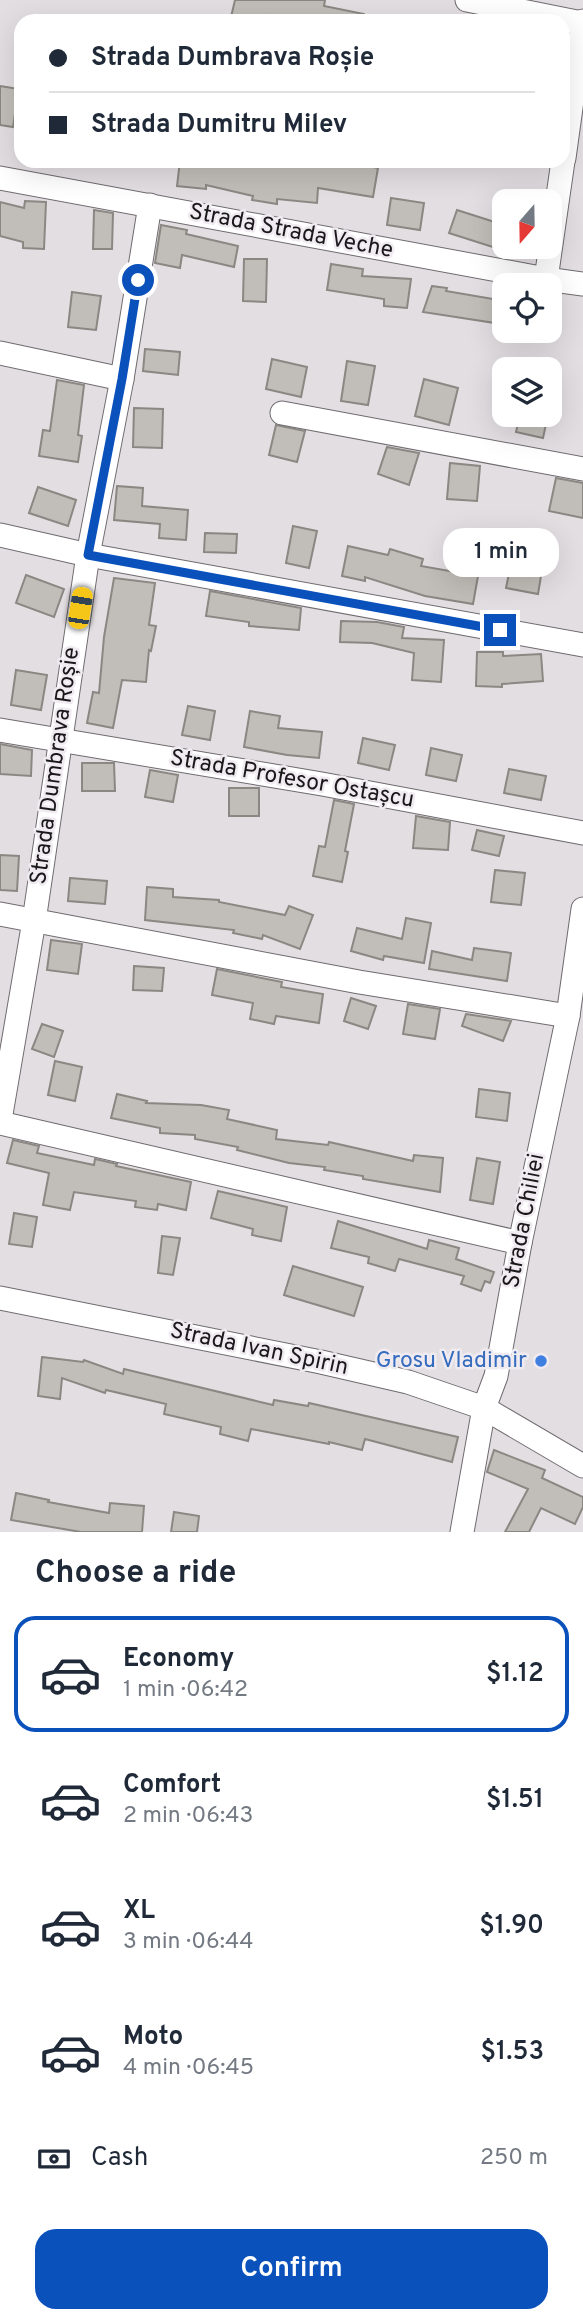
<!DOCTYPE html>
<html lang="en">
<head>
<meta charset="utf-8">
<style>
  :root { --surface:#fff; --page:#f2f2f3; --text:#1f2937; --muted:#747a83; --line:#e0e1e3; --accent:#0a51bc }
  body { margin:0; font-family:Overpass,sans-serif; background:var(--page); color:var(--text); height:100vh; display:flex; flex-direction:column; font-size:26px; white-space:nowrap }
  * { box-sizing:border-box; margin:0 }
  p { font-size:23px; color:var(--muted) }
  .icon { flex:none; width:38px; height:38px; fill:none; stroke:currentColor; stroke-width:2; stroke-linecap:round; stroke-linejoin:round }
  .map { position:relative; height:1532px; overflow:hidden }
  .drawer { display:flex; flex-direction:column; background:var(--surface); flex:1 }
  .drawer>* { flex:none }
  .guide { position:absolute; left:14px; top:14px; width:556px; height:154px; border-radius:21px; box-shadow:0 7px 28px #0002; display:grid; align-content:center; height:154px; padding:0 35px; background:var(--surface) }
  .needle { width:46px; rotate:200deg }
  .fabs { position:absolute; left:492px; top:189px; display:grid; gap:14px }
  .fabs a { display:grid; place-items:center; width:70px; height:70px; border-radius:14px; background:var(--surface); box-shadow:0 7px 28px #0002; font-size:35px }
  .end { position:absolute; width:32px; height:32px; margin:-16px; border:9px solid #0a51bc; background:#fff; box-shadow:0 0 0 4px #fff }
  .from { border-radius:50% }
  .bubble { position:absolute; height:49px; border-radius:21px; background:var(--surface); box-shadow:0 7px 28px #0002; font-size:23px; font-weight:600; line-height:49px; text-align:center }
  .car { position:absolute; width:21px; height:42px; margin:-21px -10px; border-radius:9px; box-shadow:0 0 5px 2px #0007; background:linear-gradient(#f5c518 24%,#345 0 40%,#f5c518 0 76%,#345 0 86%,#f5c518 0) }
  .guide b { display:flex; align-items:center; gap:24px; height:66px; font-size:26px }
  .guide b+b { border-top:2px solid var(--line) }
  .guide i { width:18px; height:18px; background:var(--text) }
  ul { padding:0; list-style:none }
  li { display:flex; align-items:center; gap:21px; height:116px; margin:0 14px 10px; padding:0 21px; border:4px solid transparent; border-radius:21px }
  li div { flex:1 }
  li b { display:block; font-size:26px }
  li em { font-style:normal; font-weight:600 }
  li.active { border-color:var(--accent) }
  li>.icon { width:63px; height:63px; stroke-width:1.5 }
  h2 { padding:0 35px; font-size:32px; line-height:84px }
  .pay { display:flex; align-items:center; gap:18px; height:77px; padding:0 35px; font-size:26px }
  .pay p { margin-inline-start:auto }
  .button { display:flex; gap:14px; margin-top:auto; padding:14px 35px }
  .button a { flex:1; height:80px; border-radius:21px; background:var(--accent); color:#fff; font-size:28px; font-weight:600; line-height:80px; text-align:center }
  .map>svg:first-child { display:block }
  .building { fill:#c1beb9; stroke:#8b8783; stroke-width:2 }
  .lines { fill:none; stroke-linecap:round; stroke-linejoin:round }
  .minor-casing { stroke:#6f6b6f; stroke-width:25 }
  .minor { stroke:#fff; stroke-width:23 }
  .route { stroke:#0a51bc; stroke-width:9 }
  .shop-dot { fill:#3f7fe0; stroke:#f0ebf0; stroke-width:2.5 }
  .labels { text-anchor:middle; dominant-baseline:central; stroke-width:5; stroke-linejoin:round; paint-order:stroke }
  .street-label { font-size:23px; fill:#1a191a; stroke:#f0ebf0 }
  .shop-label { font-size:23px; fill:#366cbe; stroke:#f0ebf0; text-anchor:end }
</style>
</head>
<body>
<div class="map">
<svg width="583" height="1532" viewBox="0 0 583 1532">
  <rect width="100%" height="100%" fill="#e3dee2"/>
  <g class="building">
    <path d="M235 0H325L324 6 364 14V21H293L271 15 269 21H250L231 17Z"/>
    <path d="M0 86 19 89 13 127 0 125Z"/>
    <path d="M180 161H341L378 168 373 197 318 188 317 203 277 199V204L252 200 253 196 206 185V189L177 186Z"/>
    <path d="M391 198 424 203 420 230 387 225Z"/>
    <path d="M25 201 46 202 44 249 23 248V242L0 236V202L24 208Z"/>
    <path d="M94 210 113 213 112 249H93Z"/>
    <path d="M457 210 504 225 499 249 449 233Z"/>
    <path d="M161 225 187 230 186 234 238 246 234 267 182 255 180 268 155 263Z"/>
    <path d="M244 259H267L266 302 243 301Z"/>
    <path d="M331 264 363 269 362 276 411 279 407 308 384 306V299L327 290Z"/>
    <path d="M432 286 447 288 446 291 499 300 495 323 423 312Z"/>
    <path d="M72 292 101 296 96 330 68 327Z"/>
    <path d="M145 349 180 352 178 375 143 371Z"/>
    <path d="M272 359 307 367 301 397 266 389Z"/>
    <path d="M347 361 375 366 368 405 341 401Z"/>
    <path d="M424 379 458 388 449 425 415 416Z"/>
    <path d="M57 380 84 385 78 435 82 436 78 462 39 456 43 430 50 431Z"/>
    <path d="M134 408 163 409 162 448 133 447Z"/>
    <path d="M520 415H548L543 438 516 432Z"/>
    <path d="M276 425 305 431 297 462 269 455Z"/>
    <path d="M387 447 419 453 409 485 378 474Z"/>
    <path d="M450 463 480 466 477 501 447 499Z"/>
    <path d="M556 478 583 483V518L549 511Z"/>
    <path d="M117 486 143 488 142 506 188 510 186 540 159 538 160 524 114 520Z"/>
    <path d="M38 487 76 500 68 526 29 513Z"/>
    <path d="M293 526 317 531 309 568 286 563Z"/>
    <path d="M205 533 237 534 236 553 204 552Z"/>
    <path d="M348 546 388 555 390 549 423 559 421 566 478 576 473 604 425 596 365 577V581L342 576Z"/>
    <path d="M511 564 542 570 538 594 506 588Z"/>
    <path d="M26 575 64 589 54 617 16 603Z"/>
    <path d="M114 578 155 583 149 625 156 626 151 651 149 650 146 682 122 680 113 728 87 723 93 692 99 693 104 637Z"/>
    <path d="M210 591 301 608 299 630 249 626V622L206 616Z"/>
    <path d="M341 621 377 622 404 627 402 638 444 640 441 682 412 680 414 653 372 643 340 642Z"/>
    <path d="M477 652H503V656L541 654 543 681 502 684V687L476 686Z"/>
    <path d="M16 670 47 675 41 710 11 705Z"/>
    <path d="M188 706 215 711 210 740 182 735Z"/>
    <path d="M250 711 280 716 278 728 322 732 319 758 287 755 244 747Z"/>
    <path d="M363 738 395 745 389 770 358 763Z"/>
    <path d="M0 744 32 750 31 776 0 774Z"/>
    <path d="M431 748 462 755 456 781 426 775Z"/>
    <path d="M82 763H114L115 791H82Z"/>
    <path d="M509 769 546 776 541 800 504 793Z"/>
    <path d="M150 770 178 775 173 802 145 797Z"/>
    <rect x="229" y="788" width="30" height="28"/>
    <path d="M334 800 354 804 345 851 348 852 342 882 313 876 319 846 325 847Z"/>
    <path d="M416 816 450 822 448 850 413 848Z"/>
    <path d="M477 830 504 836 499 856 472 850Z"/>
    <path d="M0 855 19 856 17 891 0 890Z"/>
    <path d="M495 870 525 873 521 905 491 902Z"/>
    <path d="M70 878 107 881 105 904 68 901Z"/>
    <path d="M147 887 173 889V897L219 900V902L285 915 289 906 313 915 300 949 263 935 262 939 233 933 234 930 145 920Z"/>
    <path d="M406 918 431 923 424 963 384 956 383 960 351 951 357 928 402 939Z"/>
    <path d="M51 940 82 944 78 974 47 970Z"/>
    <path d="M474 948 511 953 507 981 429 969 432 951 472 960Z"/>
    <path d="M134 966 164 968 162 991 133 990Z"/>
    <path d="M217 969 282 982 281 987 323 994 319 1023 276 1016 274 1024 250 1019 253 1003 212 995Z"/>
    <path d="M351 998 376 1006 368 1029 344 1021Z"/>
    <path d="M408 1004 440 1009 435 1039 403 1034Z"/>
    <path d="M466 1014 511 1021 503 1041 462 1026Z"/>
    <path d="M42 1024 63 1031 54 1057 32 1049Z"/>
    <path d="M55 1061 82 1067 75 1101 48 1095Z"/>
    <path d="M479 1089 510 1093 507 1121 476 1117Z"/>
    <path d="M117 1094 147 1101 146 1103 201 1105 229 1110 227 1119 277 1130 276 1139 328 1145 329 1142 413 1161 414 1155 443 1158 440 1192 363 1179V1176L324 1170 325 1167 289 1163 237 1150 238 1147 195 1139V1135L160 1133V1128L111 1118Z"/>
    <path d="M13 1140 39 1146 37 1153 94 1165 95 1159 117 1164 116 1166 191 1182 186 1210 158 1204 157 1210 135 1207 136 1201 74 1192 70 1210 43 1205 49 1173 7 1163Z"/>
    <path d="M477 1158 500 1162 493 1204 470 1200Z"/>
    <path d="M218 1191 287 1207 281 1241 252 1235 253 1229 211 1218Z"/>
    <path d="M14 1213 37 1217 32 1247 9 1244Z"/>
    <path d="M338 1221 427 1249 429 1240 459 1248 456 1259 494 1272 490 1283 485 1281 481 1291 461 1284 464 1276 399 1259 395 1271 368 1263 369 1257 331 1248Z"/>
    <path d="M162 1236 180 1238 173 1275 158 1273Z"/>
    <path d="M293 1266 363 1287 354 1316 284 1295Z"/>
    <path d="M42 1357 83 1362 84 1360 123 1374 124 1369 273 1405 274 1400 308 1406 309 1403 458 1437 452 1462 365 1439 362 1450 329 1442V1444L251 1429 248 1441 220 1434 221 1427 164 1414 166 1404 106 1390 105 1393 62 1378 60 1399 38 1396Z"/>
    <path d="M494 1450 545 1470 542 1478 583 1497V1507L575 1524 541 1508 529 1532H505L528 1489 487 1472Z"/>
    <path d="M16 1493 49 1500 48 1502 109 1513 110 1503 144 1506 142 1532H81L11 1520Z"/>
    <path d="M174 1512 199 1516 197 1532H171Z"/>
  </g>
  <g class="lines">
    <g class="minor-casing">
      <g id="minor">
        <path d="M467 0 582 23"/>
        <path d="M564 158 583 21"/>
        <path d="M0 178 546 279 583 284"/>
        <path d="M546 279 563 161"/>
        <path d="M0 353 122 379"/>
        <path d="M282 413 583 469"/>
        <path d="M0 535 88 555 583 645"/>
        <path d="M0 730 322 784 583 833"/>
        <path d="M0 914 359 982 568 1016"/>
        <path d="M0 1120 34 921 88 555 122 379 150 205"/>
        <path d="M0 1123 520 1243"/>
        <path d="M0 1298 321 1362 408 1382 484 1408 583 1466"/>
        <path d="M462 1532 484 1408 496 1376 520 1243 568 1016 583 909"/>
      </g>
    </g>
    <use href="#minor" class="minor"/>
  </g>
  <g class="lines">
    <path class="route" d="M138 280 122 379 88 555 500 630"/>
  </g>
  <circle class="shop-dot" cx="541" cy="1361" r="7"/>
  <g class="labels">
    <g class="street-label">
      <text transform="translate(291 232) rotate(11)">Strada Strada Veche</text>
      <text transform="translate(56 766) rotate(-82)">Strada Dumbrava Roșie</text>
      <text transform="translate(292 780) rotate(10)">Strada Profesor Ostașcu</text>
      <text transform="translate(525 1221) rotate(-79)">Strada Chiliei</text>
      <text transform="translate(259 1350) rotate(12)">Strada Ivan Spirin</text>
    </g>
    <g class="shop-label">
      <text x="527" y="1361">Grosu Vladimir</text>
    </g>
  </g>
</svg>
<div class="fabs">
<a><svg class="needle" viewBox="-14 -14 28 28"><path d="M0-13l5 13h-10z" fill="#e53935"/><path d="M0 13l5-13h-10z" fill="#747a83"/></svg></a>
<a><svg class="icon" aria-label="locate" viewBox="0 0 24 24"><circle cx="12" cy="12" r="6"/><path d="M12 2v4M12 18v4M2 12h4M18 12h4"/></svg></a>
<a><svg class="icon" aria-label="layers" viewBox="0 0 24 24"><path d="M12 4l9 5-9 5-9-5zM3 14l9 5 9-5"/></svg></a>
</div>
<i class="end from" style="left:138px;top:280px"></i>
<i class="end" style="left:500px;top:630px"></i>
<div class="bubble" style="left:443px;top:528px;width:116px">1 min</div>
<i class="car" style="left:80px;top:608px;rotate:9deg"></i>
<div class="guide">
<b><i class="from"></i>Strada Dumbrava Roșie</b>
<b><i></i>Strada Dumitru Milev</b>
</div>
</div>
<section class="drawer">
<h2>Choose a ride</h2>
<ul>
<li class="active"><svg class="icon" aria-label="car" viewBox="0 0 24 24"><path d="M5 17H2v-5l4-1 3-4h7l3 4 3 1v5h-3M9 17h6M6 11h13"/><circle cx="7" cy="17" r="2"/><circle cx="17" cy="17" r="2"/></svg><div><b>Economy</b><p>1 min · 06:42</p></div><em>$1.12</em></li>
<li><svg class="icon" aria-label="car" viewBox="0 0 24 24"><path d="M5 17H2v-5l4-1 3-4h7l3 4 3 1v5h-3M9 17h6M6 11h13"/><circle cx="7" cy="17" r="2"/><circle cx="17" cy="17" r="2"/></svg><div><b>Comfort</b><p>2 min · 06:43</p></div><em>$1.51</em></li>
<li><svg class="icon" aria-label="car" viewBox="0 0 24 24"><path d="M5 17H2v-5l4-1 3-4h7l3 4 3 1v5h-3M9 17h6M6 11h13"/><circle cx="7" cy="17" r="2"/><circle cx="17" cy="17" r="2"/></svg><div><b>XL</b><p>3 min · 06:44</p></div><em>$1.90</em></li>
<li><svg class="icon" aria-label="car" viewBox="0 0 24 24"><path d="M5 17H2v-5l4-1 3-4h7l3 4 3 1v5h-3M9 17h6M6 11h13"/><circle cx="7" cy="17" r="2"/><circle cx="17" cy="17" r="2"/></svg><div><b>Moto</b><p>4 min · 06:45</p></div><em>$1.53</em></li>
</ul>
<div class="pay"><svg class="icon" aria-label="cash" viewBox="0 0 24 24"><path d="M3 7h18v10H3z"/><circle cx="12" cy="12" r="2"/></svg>Cash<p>250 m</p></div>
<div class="button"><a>Confirm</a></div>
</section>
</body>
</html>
